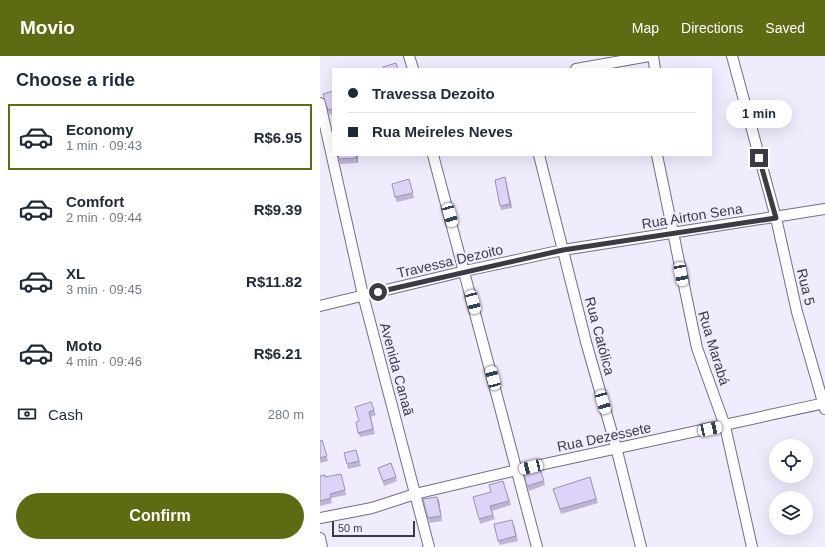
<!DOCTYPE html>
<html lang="en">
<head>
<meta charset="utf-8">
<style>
  :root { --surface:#fff; --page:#f2f2f3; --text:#1f2937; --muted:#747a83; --line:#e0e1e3; --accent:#5e6b12 }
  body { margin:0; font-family:Arial,sans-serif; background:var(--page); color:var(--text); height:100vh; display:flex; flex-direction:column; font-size:15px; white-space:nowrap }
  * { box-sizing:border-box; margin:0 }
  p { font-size:13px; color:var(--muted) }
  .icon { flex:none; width:22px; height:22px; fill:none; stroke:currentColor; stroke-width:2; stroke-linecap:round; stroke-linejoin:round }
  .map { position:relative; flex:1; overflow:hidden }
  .details { display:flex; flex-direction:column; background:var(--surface); width:320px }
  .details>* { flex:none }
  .guide { position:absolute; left:12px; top:12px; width:380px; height:88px; border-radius:0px; box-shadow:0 4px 16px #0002; display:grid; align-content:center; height:88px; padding:0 16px; background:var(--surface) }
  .buttons { position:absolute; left:449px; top:383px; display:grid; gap:8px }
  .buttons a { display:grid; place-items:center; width:44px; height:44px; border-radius:50%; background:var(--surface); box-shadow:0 4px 16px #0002; font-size:20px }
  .scale { position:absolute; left:12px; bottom:10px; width:83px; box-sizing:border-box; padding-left:4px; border:2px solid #3d3a45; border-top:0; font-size:11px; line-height:14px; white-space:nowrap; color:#3d3a45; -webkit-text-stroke:3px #f0ebfd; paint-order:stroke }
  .end { position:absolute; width:18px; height:18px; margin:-9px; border:5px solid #3d3a45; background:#fff; box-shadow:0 0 0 2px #fff }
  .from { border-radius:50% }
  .bubble { position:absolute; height:28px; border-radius:14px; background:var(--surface); box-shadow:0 4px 16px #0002; font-size:13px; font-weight:700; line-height:28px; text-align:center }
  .car { position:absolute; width:12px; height:24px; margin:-12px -6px; border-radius:5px; box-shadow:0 0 3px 1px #0007; background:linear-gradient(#fff 24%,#345 0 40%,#fff 0 76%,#345 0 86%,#fff 0) }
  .guide b { display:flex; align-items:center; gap:14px; height:38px; font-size:15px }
  .guide b+b { border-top:1px solid var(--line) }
  .guide i { width:10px; height:10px; background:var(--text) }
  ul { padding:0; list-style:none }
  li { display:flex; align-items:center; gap:12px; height:66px; margin:0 8px 6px; padding:0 8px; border:2px solid transparent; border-radius:0px }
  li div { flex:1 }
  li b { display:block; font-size:15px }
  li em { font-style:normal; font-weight:700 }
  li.on { border-color:var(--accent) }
  li>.icon { width:36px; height:36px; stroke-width:1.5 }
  h2 { padding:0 16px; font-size:18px; line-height:48px }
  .pay { display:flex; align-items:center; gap:10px; height:44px; padding:0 16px; font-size:15px }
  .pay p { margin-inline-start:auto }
  .cta { display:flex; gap:8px; margin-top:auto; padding:8px 16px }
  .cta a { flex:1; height:46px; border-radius:24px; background:var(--accent); color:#fff; font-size:16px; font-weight:700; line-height:46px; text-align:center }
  header { display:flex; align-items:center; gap:24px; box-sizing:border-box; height:56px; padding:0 20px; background:var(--accent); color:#fff }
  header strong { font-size:19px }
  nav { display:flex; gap:22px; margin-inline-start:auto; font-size:14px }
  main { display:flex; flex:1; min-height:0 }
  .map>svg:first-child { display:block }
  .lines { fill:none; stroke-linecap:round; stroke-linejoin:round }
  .street-casing { stroke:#746d86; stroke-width:12 }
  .street { stroke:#fff; stroke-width:10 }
  .wall { fill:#beb5d5 }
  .shaded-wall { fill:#9b93ae }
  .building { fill:#ddd2f8; stroke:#9b93ae }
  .route { stroke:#3d3a45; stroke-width:5 }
  .labels { text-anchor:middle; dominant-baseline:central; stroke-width:4; stroke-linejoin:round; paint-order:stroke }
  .street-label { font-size:14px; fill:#3d3a45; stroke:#f0ebfd }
</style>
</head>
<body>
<header>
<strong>Movio</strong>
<nav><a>Map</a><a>Directions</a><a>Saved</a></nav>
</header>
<main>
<section class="details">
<h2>Choose a ride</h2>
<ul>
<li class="on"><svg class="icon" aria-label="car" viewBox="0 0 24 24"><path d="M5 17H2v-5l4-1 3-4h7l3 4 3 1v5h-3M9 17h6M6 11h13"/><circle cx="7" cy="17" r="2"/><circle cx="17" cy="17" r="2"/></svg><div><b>Economy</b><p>1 min · 09:43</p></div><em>R$6.95</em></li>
<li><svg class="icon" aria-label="car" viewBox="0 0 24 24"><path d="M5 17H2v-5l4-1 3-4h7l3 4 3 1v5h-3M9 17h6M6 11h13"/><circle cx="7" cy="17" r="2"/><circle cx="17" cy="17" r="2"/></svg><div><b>Comfort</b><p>2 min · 09:44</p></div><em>R$9.39</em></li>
<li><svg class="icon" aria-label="car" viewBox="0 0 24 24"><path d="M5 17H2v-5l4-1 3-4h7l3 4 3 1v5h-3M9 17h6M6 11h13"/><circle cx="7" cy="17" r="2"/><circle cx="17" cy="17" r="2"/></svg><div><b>XL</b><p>3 min · 09:45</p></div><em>R$11.82</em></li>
<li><svg class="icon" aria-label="car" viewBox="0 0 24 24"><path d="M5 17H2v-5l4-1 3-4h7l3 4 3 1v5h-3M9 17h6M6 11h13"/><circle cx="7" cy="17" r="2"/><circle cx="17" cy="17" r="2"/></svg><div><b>Moto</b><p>4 min · 09:46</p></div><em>R$6.21</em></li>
</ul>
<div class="pay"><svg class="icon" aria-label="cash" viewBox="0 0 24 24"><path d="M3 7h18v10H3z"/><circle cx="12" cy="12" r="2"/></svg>Cash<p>280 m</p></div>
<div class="cta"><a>Confirm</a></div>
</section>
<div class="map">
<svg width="505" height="491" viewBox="0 0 505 491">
  <rect width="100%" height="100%" fill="#f0ebfd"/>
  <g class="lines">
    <g class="street-casing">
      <g id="street">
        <path d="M89 0 93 13"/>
        <path d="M333 0 335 13"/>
        <path d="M412 0 456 162 477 256 505 353"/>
        <path d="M256 13 329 0"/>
        <path d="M0 47 43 239 109 491"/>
        <path d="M113 99 217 491"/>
        <path d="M219 99 266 286 296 391 321 491"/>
        <path d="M337 99 377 292 405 370 432 491"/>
        <path d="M0 250 145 215 243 194 505 153"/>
        <path d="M0 462 52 452 95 438 197 414 505 347"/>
        <path d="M0 482 2 491"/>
      </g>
    </g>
    <use href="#street" class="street"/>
  </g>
  <g class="wall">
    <path d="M13 35V58L9 59 8 54Z"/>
    <path d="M38 99V107L20 108 19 103Z"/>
    <path d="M185 121 186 125 192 152 181 154 180 150Z"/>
    <path d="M89 123 94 142 77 146 75 141Z"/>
    <path d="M51 346 56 359 51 361 55 378 40 381 38 377 39 365Z"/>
    <path d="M2 384 8 405 0 407V385Z"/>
    <path d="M36 394 41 410 28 413 27 408Z"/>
    <path d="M71 407 77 425 64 430 58 412Z"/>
    <path d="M220 413 225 429 209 435 207 430Z"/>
    <path d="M21 418 26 439 11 442 12 447 0 450V420L6 421Z"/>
    <path d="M270 421 278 447 241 458 233 433Z"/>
    <path d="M183 425 191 449 172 455 175 463 160 468 159 463 171 436Z"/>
    <path d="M117 441 119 445 122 465 109 467 108 462Z"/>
    <path d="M194 468 198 485 180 489 178 485Z"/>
  </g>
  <g class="shaded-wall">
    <path d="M36 99H38V107L36 102Z"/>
    <path d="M185 121 186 125 192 152 190 148Z"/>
    <path d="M117 441 119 445 122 465 121 460Z"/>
  </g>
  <g class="building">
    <path d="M76 7 78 13H64L63 11Z"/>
    <path d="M13 35V53L8 54 3 38Z"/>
    <path d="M18 99H36V102L19 103Z"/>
    <path d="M185 121 190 148 180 150 175 124Z"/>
    <path d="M89 123 93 137 75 141 72 128Z"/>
    <path d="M51 346 54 354 49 356 53 373 38 377 36 366 39 365 35 351Z"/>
    <path d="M2 384 7 400 0 402V385Z"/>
    <path d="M36 394 39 405 27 408 24 397Z"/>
    <path d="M71 407 76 421 63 425 58 412Z"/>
    <path d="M220 413 224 425 207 430 204 418Z"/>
    <path d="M21 418 25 434 10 438 11 442 0 445V420L5 419V421Z"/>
    <path d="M270 421 276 443 240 453 233 433Z"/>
    <path d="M183 425 189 445 170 450 173 459 159 463 153 441 171 436 169 429Z"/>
    <path d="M117 441 121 460 108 462 103 443Z"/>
    <path d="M192 464 196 480 178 485 174 468Z"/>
  </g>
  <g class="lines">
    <path class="route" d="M58 236 243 194 456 162 439 102"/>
  </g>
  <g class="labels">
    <g class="street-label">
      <text transform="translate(372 160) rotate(-9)">Rua Airton Sena</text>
      <text transform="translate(130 205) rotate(-13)">Travessa Dezoito</text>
      <text transform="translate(486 231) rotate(76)">Rua 5</text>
      <text transform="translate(280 280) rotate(75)">Rua Católica</text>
      <text transform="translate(394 292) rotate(73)">Rua Marabá</text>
      <text transform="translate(77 313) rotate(75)">Avenida Canaã</text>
      <text transform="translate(284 381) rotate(-12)">Rua Dezessete</text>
    </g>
  </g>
</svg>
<div class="buttons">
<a><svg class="icon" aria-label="locate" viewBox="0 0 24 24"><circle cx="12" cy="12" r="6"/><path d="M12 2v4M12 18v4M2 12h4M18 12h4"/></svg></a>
<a><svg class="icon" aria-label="layers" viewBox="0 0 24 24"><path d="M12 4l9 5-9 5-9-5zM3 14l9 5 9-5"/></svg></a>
</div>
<div class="scale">50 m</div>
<i class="end from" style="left:58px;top:236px"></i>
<i class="end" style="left:439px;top:102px"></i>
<div class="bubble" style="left:406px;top:44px;width:66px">1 min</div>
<i class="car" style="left:130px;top:159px;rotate:164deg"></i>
<i class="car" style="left:361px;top:218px;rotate:169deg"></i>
<i class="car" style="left:153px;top:246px;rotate:165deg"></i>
<i class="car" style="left:173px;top:322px;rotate:345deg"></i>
<i class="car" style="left:283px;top:346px;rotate:164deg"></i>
<i class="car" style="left:390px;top:373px;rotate:78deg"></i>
<i class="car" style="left:211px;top:411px;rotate:257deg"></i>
<div class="guide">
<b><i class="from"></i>Travessa Dezoito</b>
<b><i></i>Rua Meireles Neves</b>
</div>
</div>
</main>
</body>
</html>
